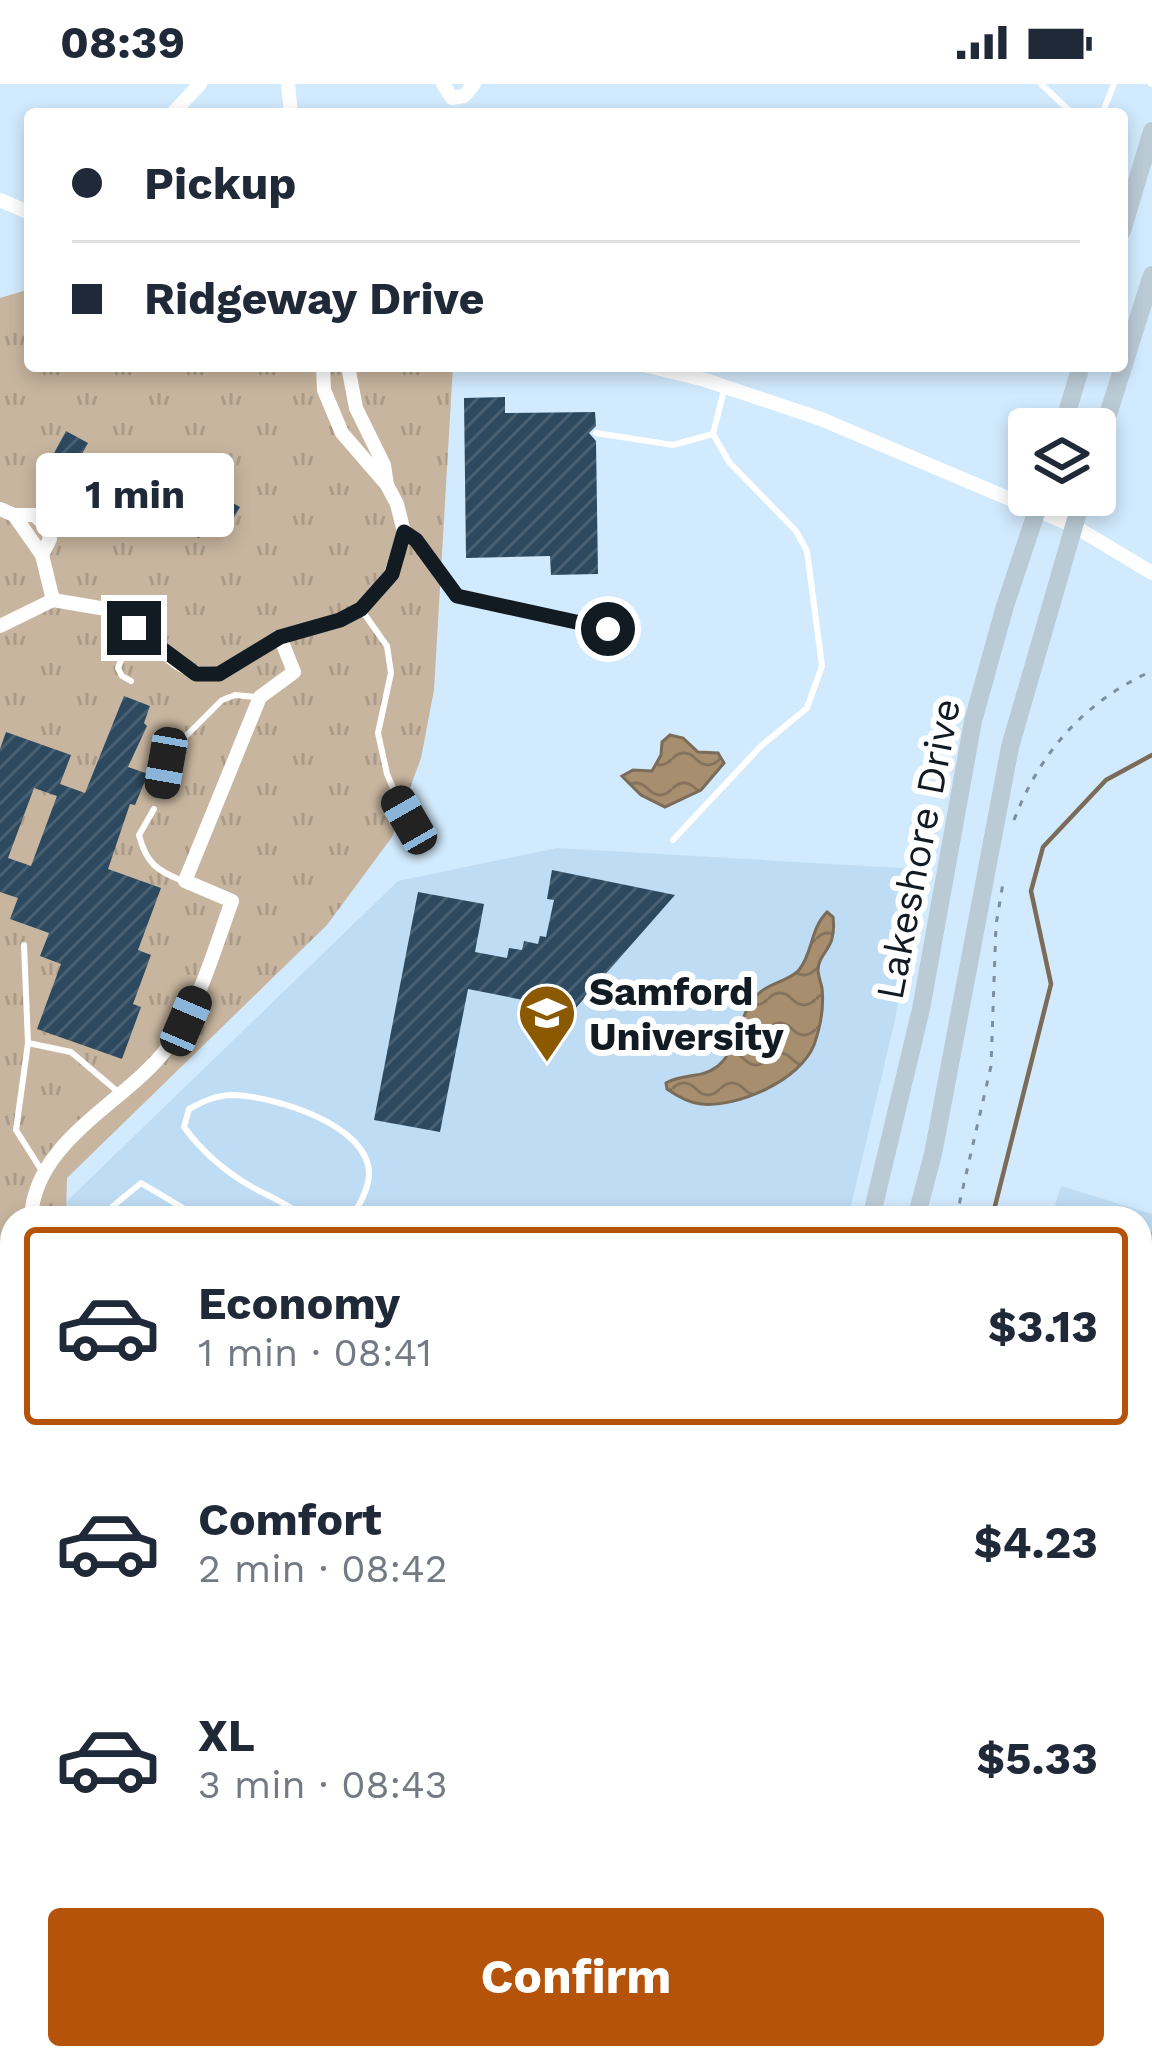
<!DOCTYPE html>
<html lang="en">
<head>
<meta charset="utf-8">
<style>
  :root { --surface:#fff; --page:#f6f6f7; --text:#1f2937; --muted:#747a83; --line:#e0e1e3; --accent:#b45309 }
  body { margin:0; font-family:"Work Sans",sans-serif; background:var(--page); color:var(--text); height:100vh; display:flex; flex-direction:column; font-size:45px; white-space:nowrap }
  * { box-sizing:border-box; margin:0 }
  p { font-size:39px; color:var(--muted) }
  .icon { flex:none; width:66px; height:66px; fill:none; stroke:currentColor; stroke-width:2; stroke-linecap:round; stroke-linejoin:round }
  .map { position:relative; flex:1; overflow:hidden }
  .sheet { position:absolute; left:0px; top:1122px; width:1152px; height:864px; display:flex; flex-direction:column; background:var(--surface); border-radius:36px 36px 0 0; box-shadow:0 6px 18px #0003 }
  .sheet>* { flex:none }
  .banner { position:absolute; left:24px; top:24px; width:1104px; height:264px; border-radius:12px; box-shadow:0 6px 18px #0003; display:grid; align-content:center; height:264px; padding:0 48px; background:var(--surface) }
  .tools { position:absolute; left:1008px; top:324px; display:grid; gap:24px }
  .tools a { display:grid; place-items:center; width:108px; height:108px; border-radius:12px; background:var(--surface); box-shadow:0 6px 18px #0003; font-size:60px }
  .end { position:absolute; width:54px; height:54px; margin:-27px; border:15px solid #121b22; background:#fff; box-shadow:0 0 0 6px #fff }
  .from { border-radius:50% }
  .bubble { position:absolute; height:84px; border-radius:12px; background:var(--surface); box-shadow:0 6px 18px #0003; font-size:39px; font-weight:700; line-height:84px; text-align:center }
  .car { position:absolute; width:36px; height:72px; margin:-36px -18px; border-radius:15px; box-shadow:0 0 9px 3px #0007; background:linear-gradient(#222 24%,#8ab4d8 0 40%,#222 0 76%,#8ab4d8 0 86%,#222 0) }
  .banner b { display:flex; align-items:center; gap:42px; height:114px; font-size:45px }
  .banner b+b { border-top:3px solid var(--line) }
  .banner i { width:30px; height:30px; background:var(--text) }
  ul { padding:21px 0 0; list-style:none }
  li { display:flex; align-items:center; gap:36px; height:198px; margin:0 24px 18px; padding:0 24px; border:6px solid transparent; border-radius:12px }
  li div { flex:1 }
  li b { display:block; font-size:45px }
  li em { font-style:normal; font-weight:700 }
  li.active { border-color:var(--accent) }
  li>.icon { width:108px; height:108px; stroke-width:1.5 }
  .action { display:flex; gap:24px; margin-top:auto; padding:24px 48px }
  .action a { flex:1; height:138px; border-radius:12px; background:var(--accent); color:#fff; font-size:48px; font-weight:700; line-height:138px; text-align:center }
  .status { display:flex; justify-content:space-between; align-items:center; height:84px; padding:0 60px; background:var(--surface); direction:ltr }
  .status svg { height:33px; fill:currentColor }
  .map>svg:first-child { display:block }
  .built { fill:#bedcf4 }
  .grass { fill:#c7b59f }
  .park { fill:url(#park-tufts) }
  .water { fill:url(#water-waves); stroke:#7a6c58; stroke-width:3 }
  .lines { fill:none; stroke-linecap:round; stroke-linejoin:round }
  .stream { stroke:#7a6c58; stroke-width:4.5 }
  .building { fill:url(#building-hatch); fill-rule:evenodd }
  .path { stroke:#7d8e9c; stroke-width:3; stroke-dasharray:6 9; stroke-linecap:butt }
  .lane { stroke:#fff; stroke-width:6 }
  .street { stroke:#fff; stroke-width:14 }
  .secondary { stroke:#bbcbd6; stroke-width:18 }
  .route { stroke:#121b22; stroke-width:15 }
  .labels { text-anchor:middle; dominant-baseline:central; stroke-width:12; stroke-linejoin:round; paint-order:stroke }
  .street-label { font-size:39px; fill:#121b22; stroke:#fff }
  .poi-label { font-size:39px; font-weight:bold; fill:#121b22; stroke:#fff; text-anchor:start }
</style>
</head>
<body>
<div class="status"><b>08:39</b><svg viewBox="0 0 49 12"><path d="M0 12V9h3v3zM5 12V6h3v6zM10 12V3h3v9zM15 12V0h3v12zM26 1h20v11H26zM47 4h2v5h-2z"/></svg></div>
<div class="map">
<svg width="1152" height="1986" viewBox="0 0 1152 1986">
  <defs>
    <pattern id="park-tufts" width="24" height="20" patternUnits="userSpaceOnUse" patternTransform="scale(3)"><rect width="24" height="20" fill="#c7b59f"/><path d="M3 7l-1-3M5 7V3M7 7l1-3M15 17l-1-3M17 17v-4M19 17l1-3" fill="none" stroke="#aa9b89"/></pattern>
    <pattern id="water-waves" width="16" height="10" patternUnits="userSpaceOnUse" patternTransform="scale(3)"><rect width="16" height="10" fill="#a68e6f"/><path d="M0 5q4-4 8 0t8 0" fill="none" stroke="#86735b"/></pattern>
    <pattern id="building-hatch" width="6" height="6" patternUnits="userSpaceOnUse" patternTransform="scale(3)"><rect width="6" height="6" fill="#2c495f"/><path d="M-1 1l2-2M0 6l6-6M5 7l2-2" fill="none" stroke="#486072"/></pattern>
  </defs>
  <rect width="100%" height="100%" fill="#d2eafd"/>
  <g class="built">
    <path d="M557 764 917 785 895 936 848 1134H67L66 1118 398 797Z"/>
    <path d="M1061 1102 1152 1130V1883L1140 1943V1134H1051Z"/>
    <path d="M12 1499V1974H649L646 1986H0V1512Z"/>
    <path d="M812 1974H1134L1131 1986H809Z"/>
  </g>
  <path class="grass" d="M1140 1145 1152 1148V1429L1140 1425Z"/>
  <path class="park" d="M30 205V282H453L434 606 421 674 392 753 327 841 67 1094 66 1134H12V1466L0 1488V214Z"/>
  <g class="water">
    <path d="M670 651 683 654 698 668 718 669 724 679 701 706 665 723 641 711 622 692 633 686 652 687 661 671 662 658Z"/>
    <path d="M827 828 833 833C837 867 819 866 818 886 818 890 821 900 822 904 824 922 820 944 814 961 800 996 738 1024 701 1020 689 1019 677 1012 667 1005L666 999C682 989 702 995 718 982 741 962 738 929 758 910 769 899 789 897 799 886 813 869 810 845 827 828Z"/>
  </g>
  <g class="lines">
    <g class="stream">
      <path d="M992 1134 1051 900 1031 807 1043 763 1106 696 1152 671"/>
      <path d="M787 1986 790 1974"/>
    </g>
  </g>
  <g class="building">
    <path d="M505 313V329L595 328 596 342 589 349 596 357 598 490 551 491 550 472 466 474 464 314Z"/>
    <path d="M66 347 88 359 73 387 100 402 87 427 62 414 59 420 45 413 48 407 37 401Z"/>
    <path d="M220 412 240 423 228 444 209 434Z"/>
    <path d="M185 422 209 433 199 454 175 443Z"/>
    <path d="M124 612 150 622 144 639 147 642 128 683 148 690 135 721 130 720 108 785 161 804 138 866 151 871 133 920 141 923 122 975 37 945 61 880 40 872 49 849 10 835 18 814 0 808V665L6 648 71 671 60 700 85 709ZM34 704 57 712 31 782 8 774Z"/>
    <path d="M552 786 675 811 574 926 468 905 440 1048 374 1036 418 808 484 820 475 868 507 874 509 864 522 866 524 857 538 860 540 852 546 853 554 816 547 815Z"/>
    <path d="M0 1706 12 1709V1763L0 1761Z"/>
    <path d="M0 1873 12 1876V1928L4 1958 0 1957Z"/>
  </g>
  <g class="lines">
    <g class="path">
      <path d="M1014 736C1040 668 1085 617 1152 587"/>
      <path d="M956 1134 991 982 996 841 1003 799"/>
      <path d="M0 1763 12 1774"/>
      <path d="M100 1974 143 1986"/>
      <path d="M42 1986 44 1981"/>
      <path d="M729 1986 732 1974"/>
    </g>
    <g class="lane">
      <path d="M1041 0 1073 30"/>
      <path d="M1151 0H1152"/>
      <path d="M1102 30 1114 0"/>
      <path d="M596 349 673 361 713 350"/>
      <path d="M407 450 416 456 457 512 608 545"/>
      <path d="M363 528 387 562 391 589 378 649 387 690 419 766"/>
      <path d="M131 597 122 592 118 584 134 544"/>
      <path d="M162 703 172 666 222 616 235 611 256 613"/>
      <path d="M154 725 139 751C146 779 157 787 183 797"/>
      <path d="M673 756 761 662 807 624 822 582 807 467 796 447 729 378 713 350 724 306"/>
      <path d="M24 861 28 959 16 1046 42 1087"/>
      <path d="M28 959 71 968 117 1007"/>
      <path d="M113 1134V1122L141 1099 200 1134"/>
      <path d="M304 1134C289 1120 270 1113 252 1103 224 1087 203 1069 184 1043L189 1025C204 1017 216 1011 233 1011 273 1012 371 1041 369 1091 368 1107 359 1120 352 1134"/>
    </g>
    <g class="street">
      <path d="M288 0 291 30"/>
      <path d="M443 0 452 14 464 12 474 0"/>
      <path d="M172 30 200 0"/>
      <path d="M0 116 30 129"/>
      <path d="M348 282 356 324 384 381 387 401"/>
      <path d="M648 282 705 296 821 335 1074 442 1152 489"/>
      <path d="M0 425 14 431H35L47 444 50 455 42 471 53 516"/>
      <path d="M14 431 42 471"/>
      <path d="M0 542 53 516 112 526 179 580 197 589 219 590 280 553 340 536 361 525 391 490 404 448 397 420 387 401 342 349 324 306 323 282"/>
      <path d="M31 1134C35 1055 126 1019 168 963 200 920 214 866 232 817L185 797 260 613 294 588 280 553"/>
      <path d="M0 1388 12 1380"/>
      <path d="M0 1802 12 1805"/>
      <path d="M1140 1931 1152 1867"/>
      <path d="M383 1974 386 1986"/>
      <path d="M548 1986 551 1974"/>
      <path d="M1130 1986 1132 1974"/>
    </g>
    <g class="secondary">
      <path d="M1122 147 1152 47"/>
      <path d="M1062 345 1081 282"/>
      <path d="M1095 372 1152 191"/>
      <path d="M871 1134 921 925 973 637 1005 522 1042 411"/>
      <path d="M916 1134 933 1070 1010 663 1083 411"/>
      <path d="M651 1986 655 1974"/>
      <path d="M699 1986 702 1974"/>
    </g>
  </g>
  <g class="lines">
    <path class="route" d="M134 544 196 590H219L280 553 340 536 361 525 392 490 404 448 416 456 457 512 608 545"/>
  </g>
  <defs>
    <g id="university-pin" transform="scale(3)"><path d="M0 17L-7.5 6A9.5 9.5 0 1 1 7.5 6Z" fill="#8a5900" stroke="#fff"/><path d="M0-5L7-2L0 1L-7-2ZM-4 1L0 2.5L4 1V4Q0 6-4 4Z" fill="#fff"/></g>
  </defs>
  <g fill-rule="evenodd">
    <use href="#university-pin" x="547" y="929"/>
  </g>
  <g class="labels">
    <g class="street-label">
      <text transform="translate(918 765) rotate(-79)">Lakeshore Drive</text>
    </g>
    <g class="poi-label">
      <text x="589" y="907">Samford<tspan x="589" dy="45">University</tspan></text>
    </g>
  </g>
</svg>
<div class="tools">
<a><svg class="icon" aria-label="layers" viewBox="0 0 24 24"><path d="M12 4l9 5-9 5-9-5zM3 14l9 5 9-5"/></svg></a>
</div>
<i class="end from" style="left:608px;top:545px"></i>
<i class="end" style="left:134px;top:544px"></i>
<div class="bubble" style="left:36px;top:369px;width:198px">1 min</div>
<i class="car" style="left:166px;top:679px;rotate:190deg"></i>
<i class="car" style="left:409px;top:736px;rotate:330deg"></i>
<i class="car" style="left:186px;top:937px;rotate:23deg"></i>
<div class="banner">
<b><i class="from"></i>Pickup</b>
<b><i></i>Ridgeway Drive</b>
</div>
<section class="sheet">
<ul>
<li class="active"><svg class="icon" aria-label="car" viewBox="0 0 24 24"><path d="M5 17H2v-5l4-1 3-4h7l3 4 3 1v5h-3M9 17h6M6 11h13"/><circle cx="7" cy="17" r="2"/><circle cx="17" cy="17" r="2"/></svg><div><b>Economy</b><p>1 min · 08:41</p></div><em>$3.13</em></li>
<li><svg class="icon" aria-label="car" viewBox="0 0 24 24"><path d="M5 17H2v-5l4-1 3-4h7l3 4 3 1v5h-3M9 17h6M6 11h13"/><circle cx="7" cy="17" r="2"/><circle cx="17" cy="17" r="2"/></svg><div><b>Comfort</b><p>2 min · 08:42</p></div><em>$4.23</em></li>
<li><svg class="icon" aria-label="car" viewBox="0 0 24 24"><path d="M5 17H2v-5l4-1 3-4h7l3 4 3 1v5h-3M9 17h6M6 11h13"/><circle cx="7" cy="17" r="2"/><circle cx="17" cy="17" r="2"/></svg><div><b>XL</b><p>3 min · 08:43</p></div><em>$5.33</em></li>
</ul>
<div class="action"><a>Confirm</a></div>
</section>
</div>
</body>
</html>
